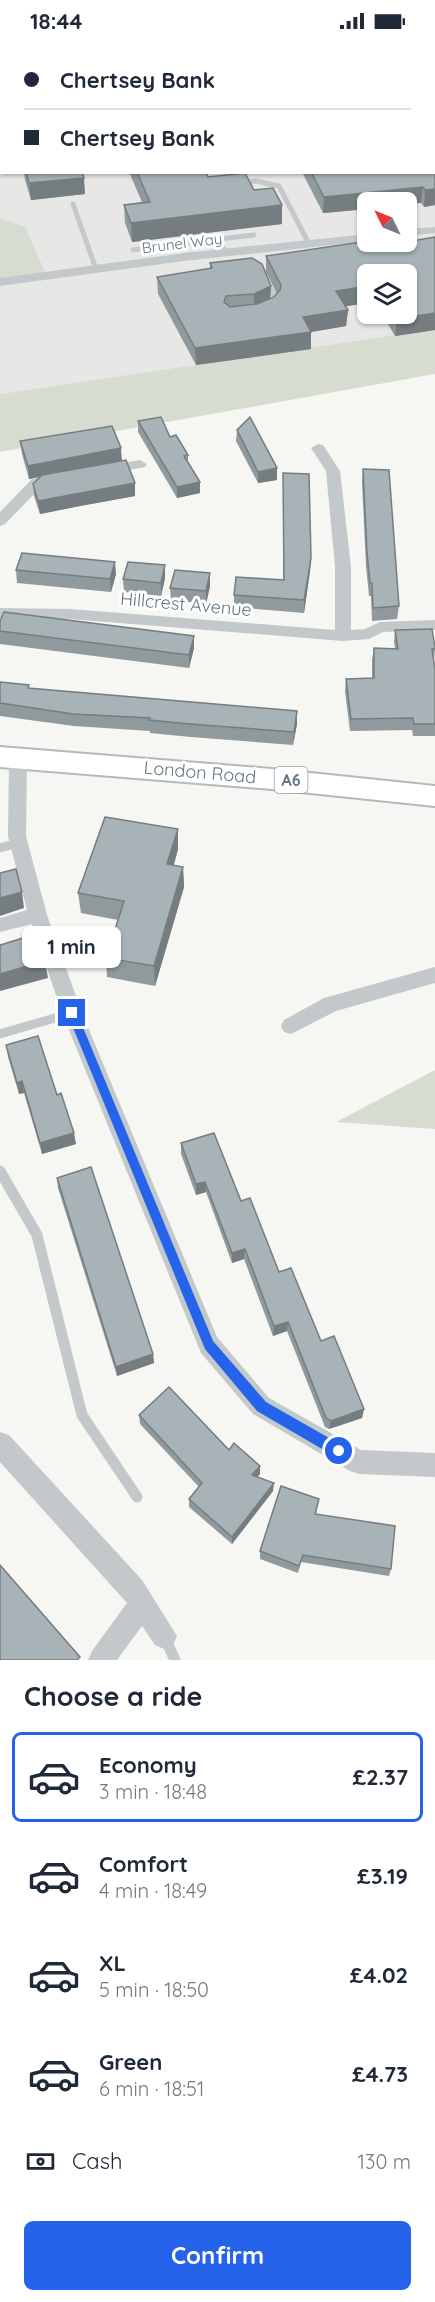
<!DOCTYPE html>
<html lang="en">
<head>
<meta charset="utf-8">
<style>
  :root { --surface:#fff; --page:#f2f2f3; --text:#1f2937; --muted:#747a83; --line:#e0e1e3; --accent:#2563eb }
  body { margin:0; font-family:Quicksand,sans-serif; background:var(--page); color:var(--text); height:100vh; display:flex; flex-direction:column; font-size:22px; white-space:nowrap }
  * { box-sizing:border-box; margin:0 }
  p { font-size:20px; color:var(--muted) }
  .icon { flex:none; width:33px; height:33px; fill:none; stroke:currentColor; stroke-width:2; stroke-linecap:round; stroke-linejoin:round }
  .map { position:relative; height:1618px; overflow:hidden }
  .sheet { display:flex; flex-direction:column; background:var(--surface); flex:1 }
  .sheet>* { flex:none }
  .guide { position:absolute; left:0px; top:0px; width:435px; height:132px; box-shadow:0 2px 4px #0004; display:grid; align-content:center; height:132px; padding:0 24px; background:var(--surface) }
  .needle { width:39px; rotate:313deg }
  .fabs { position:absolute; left:357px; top:150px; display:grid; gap:12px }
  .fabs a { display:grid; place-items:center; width:60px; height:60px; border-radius:9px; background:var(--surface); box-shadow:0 2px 4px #0004; font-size:30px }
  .end { position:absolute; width:27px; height:27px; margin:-14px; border:8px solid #2563eb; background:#fff; box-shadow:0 0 0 3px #fff }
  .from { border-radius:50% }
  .bubble { position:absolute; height:42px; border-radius:9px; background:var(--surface); box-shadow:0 2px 4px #0004; font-size:20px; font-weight:700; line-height:42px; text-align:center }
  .guide b { display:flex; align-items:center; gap:21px; height:57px; font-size:22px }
  .guide b+b { border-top:2px solid var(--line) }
  .guide i { width:15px; height:15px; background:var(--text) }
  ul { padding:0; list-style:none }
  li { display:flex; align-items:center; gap:18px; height:90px; margin:0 12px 9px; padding:0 12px; border:3px solid transparent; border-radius:9px }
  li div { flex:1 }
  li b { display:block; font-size:22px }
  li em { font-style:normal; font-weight:700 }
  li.on { border-color:var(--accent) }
  li>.icon { width:54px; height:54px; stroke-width:1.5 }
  h2 { padding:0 24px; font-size:27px; line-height:72px }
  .pay { display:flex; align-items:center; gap:15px; height:66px; padding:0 24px; font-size:22px }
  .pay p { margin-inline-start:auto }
  .cta { display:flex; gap:12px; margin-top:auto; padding:12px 24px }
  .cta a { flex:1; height:69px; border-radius:9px; background:var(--accent); color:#fff; font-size:24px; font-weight:700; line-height:69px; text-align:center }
  .status { display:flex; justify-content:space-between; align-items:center; height:42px; padding:0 30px; background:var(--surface); direction:ltr }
  .status svg { height:16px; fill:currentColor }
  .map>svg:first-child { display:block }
  .built { fill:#e7e7e6; fill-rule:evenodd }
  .green { fill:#d7dcd1 }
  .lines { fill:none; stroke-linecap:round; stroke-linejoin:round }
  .primary-casing { stroke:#b3babd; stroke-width:4 }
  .lane-far2 { stroke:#c3c8cb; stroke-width:5 }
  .lane-far1 { stroke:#c3c8cb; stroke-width:9 }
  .lane { stroke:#c3c8cb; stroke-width:11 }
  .street { fill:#c3c8cb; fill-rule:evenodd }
  .primary { fill:#fff; fill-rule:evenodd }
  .wall { fill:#909a9d }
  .shaded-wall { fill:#757d80 }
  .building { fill:#a7b3b7; stroke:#757d80; stroke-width:1.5 }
  .route { fill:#2563eb }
  .labels { text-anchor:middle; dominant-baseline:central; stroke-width:6; stroke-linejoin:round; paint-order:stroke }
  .far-street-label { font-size:15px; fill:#5e7780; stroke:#fff }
  .shield { fill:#fff; stroke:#8ea0a6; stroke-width:1.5 }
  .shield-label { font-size:16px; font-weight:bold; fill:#5e7780 }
  .street-label { font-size:18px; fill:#5e7780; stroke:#fff }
</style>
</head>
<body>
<div class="status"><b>18:44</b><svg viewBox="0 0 49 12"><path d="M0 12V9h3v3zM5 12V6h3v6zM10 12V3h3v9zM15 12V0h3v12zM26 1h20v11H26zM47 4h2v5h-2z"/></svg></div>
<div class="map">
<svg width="435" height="1618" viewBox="0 0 435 1618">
  <rect width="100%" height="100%" fill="#f6f6f2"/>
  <path class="built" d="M0 0H435V287L0 352ZM2 2H434V130H2ZM368 160H406V200H368ZM368 232H406V272H368Z"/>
  <g class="green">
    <path d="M0 176 25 185 45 230 0 236Z"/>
    <path d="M435 287V332L0 410V352Z"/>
    <path d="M435 1028V1087L336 1080Z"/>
  </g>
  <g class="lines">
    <g class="primary-casing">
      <path id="primary" d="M0 705 272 727 435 744V764L272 747 0 725Z"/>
    </g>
    <g class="lane-far2">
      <path d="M240 141 256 139 279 144 309 202"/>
      <path d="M73 162 96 227"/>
      <path d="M219 197 254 193"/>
      <path d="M133 208 219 197 225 211"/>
      <path d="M265 236 274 253V265"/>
    </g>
    <g class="lane-far1">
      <path d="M0 806 19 801"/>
      <path d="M0 992 72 971"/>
    </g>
    <g class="lane">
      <path d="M0 1129 37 1193 82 1373 137 1455"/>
      <path d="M164 1594 175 1618"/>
    </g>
    <g class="street">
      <path d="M400 0H410L411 2H401Z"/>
      <rect x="434" y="47" width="1" height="8"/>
      <path d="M435 185V191L406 194V187Z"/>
      <path d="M368 192V199L184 219 0 244V236L184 211Z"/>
      <path d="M318 402 323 403 340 429 351 525V588L365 587 380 580 435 578V588L383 590 369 597 343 599 70 577 0 576V566L70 567 335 588V525L326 429 311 406Z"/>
      <path d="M140 418 147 422 145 425 106 432 99 428 101 425Z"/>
      <path d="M55 433 60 434 62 437 60 440 42 444 5 482 0 484V470L32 437Z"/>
      <path d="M18 711 24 713 27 717 26 794 47 873 82 971 217 1295 269 1356 361 1408 435 1411V1435L359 1432 350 1429 253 1372 201 1311 62 971 32 882 0 890V876L27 868 8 794 9 717 12 713Z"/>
      <path d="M435 925V941L336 969 291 992 284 990 281 984 284 978 324 956Z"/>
      <path d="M0 1390 9 1393 142 1538 177 1594 173 1603 164 1607 155 1603 142 1584 117 1618H88L92 1609 127 1561 0 1420Z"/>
    </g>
    <use href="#primary" class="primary"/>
  </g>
  <g class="wall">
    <path d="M426 0H435V6L434 5V2H428Z"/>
    <path d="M435 99V163L424 165 421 161 368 160V167L323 171 302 130H434Z"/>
    <path d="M24 130H82L85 152 31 158 25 138Z"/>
    <path d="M129 130H206L208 135 254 148 282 182 132 200 125 181 124 163 142 160Z"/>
    <path d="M435 195V288L395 294 382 272H406V232H368V261L345 264 348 268 346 284 311 290V307L196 323 158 252 157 235 210 227V221L252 216 262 222 271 244 270 257 274 255 277 252 266 230V214L368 199 406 200Z"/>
    <path d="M138 379 170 395 188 413V420L200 440V451L177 456 138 390Z"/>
    <path d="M237 388 277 426V438L258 441 236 399Z"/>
    <path d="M20 399 122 419 135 454 80 464 40 472 34 454 33 442 40 435 29 437 22 412Z"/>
    <path d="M363 427 399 564 397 577 372 579 371 554H369L366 524 362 440Z"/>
    <path d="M283 431 311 516 310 529 304 571 234 565V553L283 538Z"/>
    <path d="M16 528 116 532 111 550 17 541Z"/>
    <path d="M165 536 161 554 124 550 123 537Z"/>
    <path d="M210 544 206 562 171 558 170 546Z"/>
    <path d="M0 579 194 606 189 626 0 602Z"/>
    <path d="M395 588 435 606 434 618 435 627V694H413L412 688 350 689 345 649 346 637 372 636V618L374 606H395L394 600Z"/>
    <path d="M0 640 29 646 297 682 293 703 191 695 150 691V689L74 684 0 674Z"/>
    <path d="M178 787V807L174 823 183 825 184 845 155 944 107 935 106 916 118 878 81 871 78 851Z"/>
    <path d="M6 1003 57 1053 76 1102 42 1112 24 1051 19 1052 8 1015Z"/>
    <path d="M181 1101 241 1159 279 1230 321 1299 364 1367 362 1376 329 1387 325 1385 287 1289 273 1294 244 1217 232 1221 206 1150 196 1153 181 1112Z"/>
    <path d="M57 1136 153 1312 154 1321 117 1334 58 1146Z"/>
    <path d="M139 1373 229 1408 260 1424V1432L257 1435 273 1449 232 1502 189 1465V1457L199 1445 140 1382Z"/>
    <path d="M319 1457 316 1472 391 1527 389 1534 301 1520 298 1531 260 1517V1509Z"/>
  </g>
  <g class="shaded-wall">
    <path d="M84 136 85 152 31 158 29 141Z"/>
    <path d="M423 145 421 161 406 162V160H368V167L323 171 324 155Z"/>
    <path d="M435 147V163L424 165 425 148Z"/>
    <path d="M282 163V182L132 200 131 181Z"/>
    <path d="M271 244 270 261 254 268V252Z"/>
    <path d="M368 244V261L334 266 336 249Z"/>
    <path d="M348 268 346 284 311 290V307L196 323 195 306 303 275Z"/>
    <path d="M435 271V288L395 294 397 277Z"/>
    <path d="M121 406 122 419 29 437 28 424Z"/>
    <path d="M277 426V438L258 441V430Z"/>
    <path d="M200 440V451L177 456V445Z"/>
    <path d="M135 441V454L80 464 40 472 38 459Z"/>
    <path d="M311 516 310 529 304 571V558Z"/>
    <path d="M115 520 116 532 111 550 110 537Z"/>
    <path d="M165 523V536L161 554V541Z"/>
    <path d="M210 531V544L206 562V549Z"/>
    <path d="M194 594V606L189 626V613Z"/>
    <path d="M297 669V682L293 703 294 690Z"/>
    <path d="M178 787V807L168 842 167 822Z"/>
    <path d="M183 825 184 845 155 944 154 924Z"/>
    <path d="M22 850 24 866 0 874V856Z"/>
    <path d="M45 919 48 936 0 949V932Z"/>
    <path d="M22 1039 24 1051 19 1052 17 1041Z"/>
    <path d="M74 1091 76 1102 42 1112 40 1101Z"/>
    <path d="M205 1140 206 1150 196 1153V1142Z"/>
    <path d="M245 1207 244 1217 232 1221V1211Z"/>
    <path d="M288 1280 287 1289 273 1294 274 1284Z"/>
    <path d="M153 1312 154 1321 117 1334 116 1325Z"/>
    <path d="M364 1367 362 1376 329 1387 331 1379Z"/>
    <path d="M260 1424V1432L252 1442V1433Z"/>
    <path d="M274 1441 273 1449 232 1502V1495Z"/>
  </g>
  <g class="building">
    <path d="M371 0H374V2H355Z"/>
    <path d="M435 99V147L425 148 423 145 324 155 311 130H434V100Z"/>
    <path d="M26 130H82L84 136 29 141Z"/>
    <path d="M137 130H206L208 135 245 131 254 148 273 146 282 163 131 181 124 163 150 160Z"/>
    <path d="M435 195V271L397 277 394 272H406V232H368V244L336 249 348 268 303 275 311 290 195 306 157 235 212 226 210 221 252 216 262 222 271 244 254 252 226 254 224 260 230 265 257 262 274 255 280 248 281 243 266 214 368 199 406 200Z"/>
    <path d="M161 375 170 395 176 393 188 413 184 414 200 440 177 445 138 379Z"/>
    <path d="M250 375 277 426 258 430 237 388Z"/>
    <path d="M112 384 121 406 28 424 20 399Z"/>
    <path d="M126 418 135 441 38 459 33 442 42 433Z"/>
    <path d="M363 427 389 428 399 564 373 566 372 541H370L367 511Z"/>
    <path d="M283 431 309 432 311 516 304 558 234 553 236 535 284 538Z"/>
    <path d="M22 511 115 520 110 537 16 528Z"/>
    <path d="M128 520 165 523 161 541 123 537Z"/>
    <path d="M175 528 210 531 206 549 170 546Z"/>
    <path d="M4 570 194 594 189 613 0 589V579Z"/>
    <path d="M432 587 435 606V607H432L435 627V682H414L413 676 351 677 346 637 374 636V606L398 607 395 588Z"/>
    <path d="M0 640 29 643 28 646 297 669 294 690 190 682 149 678 150 676 73 672 0 661Z"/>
    <path d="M105 775 178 787 167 822 183 825 154 924 106 916 124 859 78 851Z"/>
    <path d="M16 827 22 850 0 856V831Z"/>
    <path d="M36 892 45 919 0 932V903Z"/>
    <path d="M38 994 57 1053 61 1051 74 1091 40 1101 22 1039 17 1041 6 1003Z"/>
    <path d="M214 1091 241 1159 250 1156 279 1230 291 1226 321 1299 334 1294 364 1367 331 1379 326 1376 288 1280 274 1284 245 1207 232 1211 205 1140 196 1142 181 1101Z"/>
    <path d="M91 1125 153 1312 116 1325 57 1136Z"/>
    <path d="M169 1345 229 1408 234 1401 260 1424 252 1433 274 1441 232 1495 189 1457 202 1441 139 1373Z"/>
    <path d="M281 1444 319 1457 315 1472 395 1484 391 1527 303 1513 299 1524 260 1509Z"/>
    <path d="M0 1523 80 1615 77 1618H0Z"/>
  </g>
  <path class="route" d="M72 966 77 971 213 1299 266 1360 343 1404 345 1409 343 1414 339 1415 334 1414 257 1369 205 1307 67 971Z"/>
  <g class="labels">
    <g class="far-street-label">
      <text transform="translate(182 201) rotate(-7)">Brunel Way</text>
    </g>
    <rect class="shield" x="274.5" y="725" width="33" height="26" rx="4.5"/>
    <g class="shield-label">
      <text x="291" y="738">A6</text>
    </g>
    <g class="street-label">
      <text transform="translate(186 562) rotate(5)">Hillcrest Avenue</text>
      <text transform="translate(200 730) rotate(5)">London Road</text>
    </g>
  </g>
</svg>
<div class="fabs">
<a><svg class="needle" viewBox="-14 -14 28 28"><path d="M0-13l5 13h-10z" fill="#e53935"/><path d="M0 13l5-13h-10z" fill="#747a83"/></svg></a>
<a><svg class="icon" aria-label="layers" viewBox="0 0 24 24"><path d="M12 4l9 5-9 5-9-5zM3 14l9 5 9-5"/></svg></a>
</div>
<i class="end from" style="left:339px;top:1409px"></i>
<i class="end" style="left:72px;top:971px"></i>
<div class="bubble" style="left:22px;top:884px;width:99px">1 min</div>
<div class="guide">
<b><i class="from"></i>Chertsey Bank</b>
<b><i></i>Chertsey Bank</b>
</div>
</div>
<section class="sheet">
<h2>Choose a ride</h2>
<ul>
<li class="on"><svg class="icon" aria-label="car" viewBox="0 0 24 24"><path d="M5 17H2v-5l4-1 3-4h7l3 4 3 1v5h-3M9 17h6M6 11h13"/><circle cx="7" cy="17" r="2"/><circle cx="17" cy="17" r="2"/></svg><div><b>Economy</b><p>3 min · 18:48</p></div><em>£2.37</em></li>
<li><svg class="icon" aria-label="car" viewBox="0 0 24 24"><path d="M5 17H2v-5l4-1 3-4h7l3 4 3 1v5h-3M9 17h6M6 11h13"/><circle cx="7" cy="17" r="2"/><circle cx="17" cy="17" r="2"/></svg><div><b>Comfort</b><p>4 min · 18:49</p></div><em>£3.19</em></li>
<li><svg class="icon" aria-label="car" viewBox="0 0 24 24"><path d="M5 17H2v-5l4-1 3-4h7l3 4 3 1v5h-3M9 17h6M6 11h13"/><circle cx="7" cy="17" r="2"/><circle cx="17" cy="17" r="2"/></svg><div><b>XL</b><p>5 min · 18:50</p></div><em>£4.02</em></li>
<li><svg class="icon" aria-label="car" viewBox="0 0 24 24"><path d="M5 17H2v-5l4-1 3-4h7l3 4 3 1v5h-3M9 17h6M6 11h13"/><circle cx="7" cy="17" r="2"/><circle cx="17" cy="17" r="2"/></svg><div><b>Green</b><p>6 min · 18:51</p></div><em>£4.73</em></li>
</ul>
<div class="pay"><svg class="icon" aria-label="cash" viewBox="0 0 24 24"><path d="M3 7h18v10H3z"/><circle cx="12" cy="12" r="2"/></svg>Cash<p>130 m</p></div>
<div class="cta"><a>Confirm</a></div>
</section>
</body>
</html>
